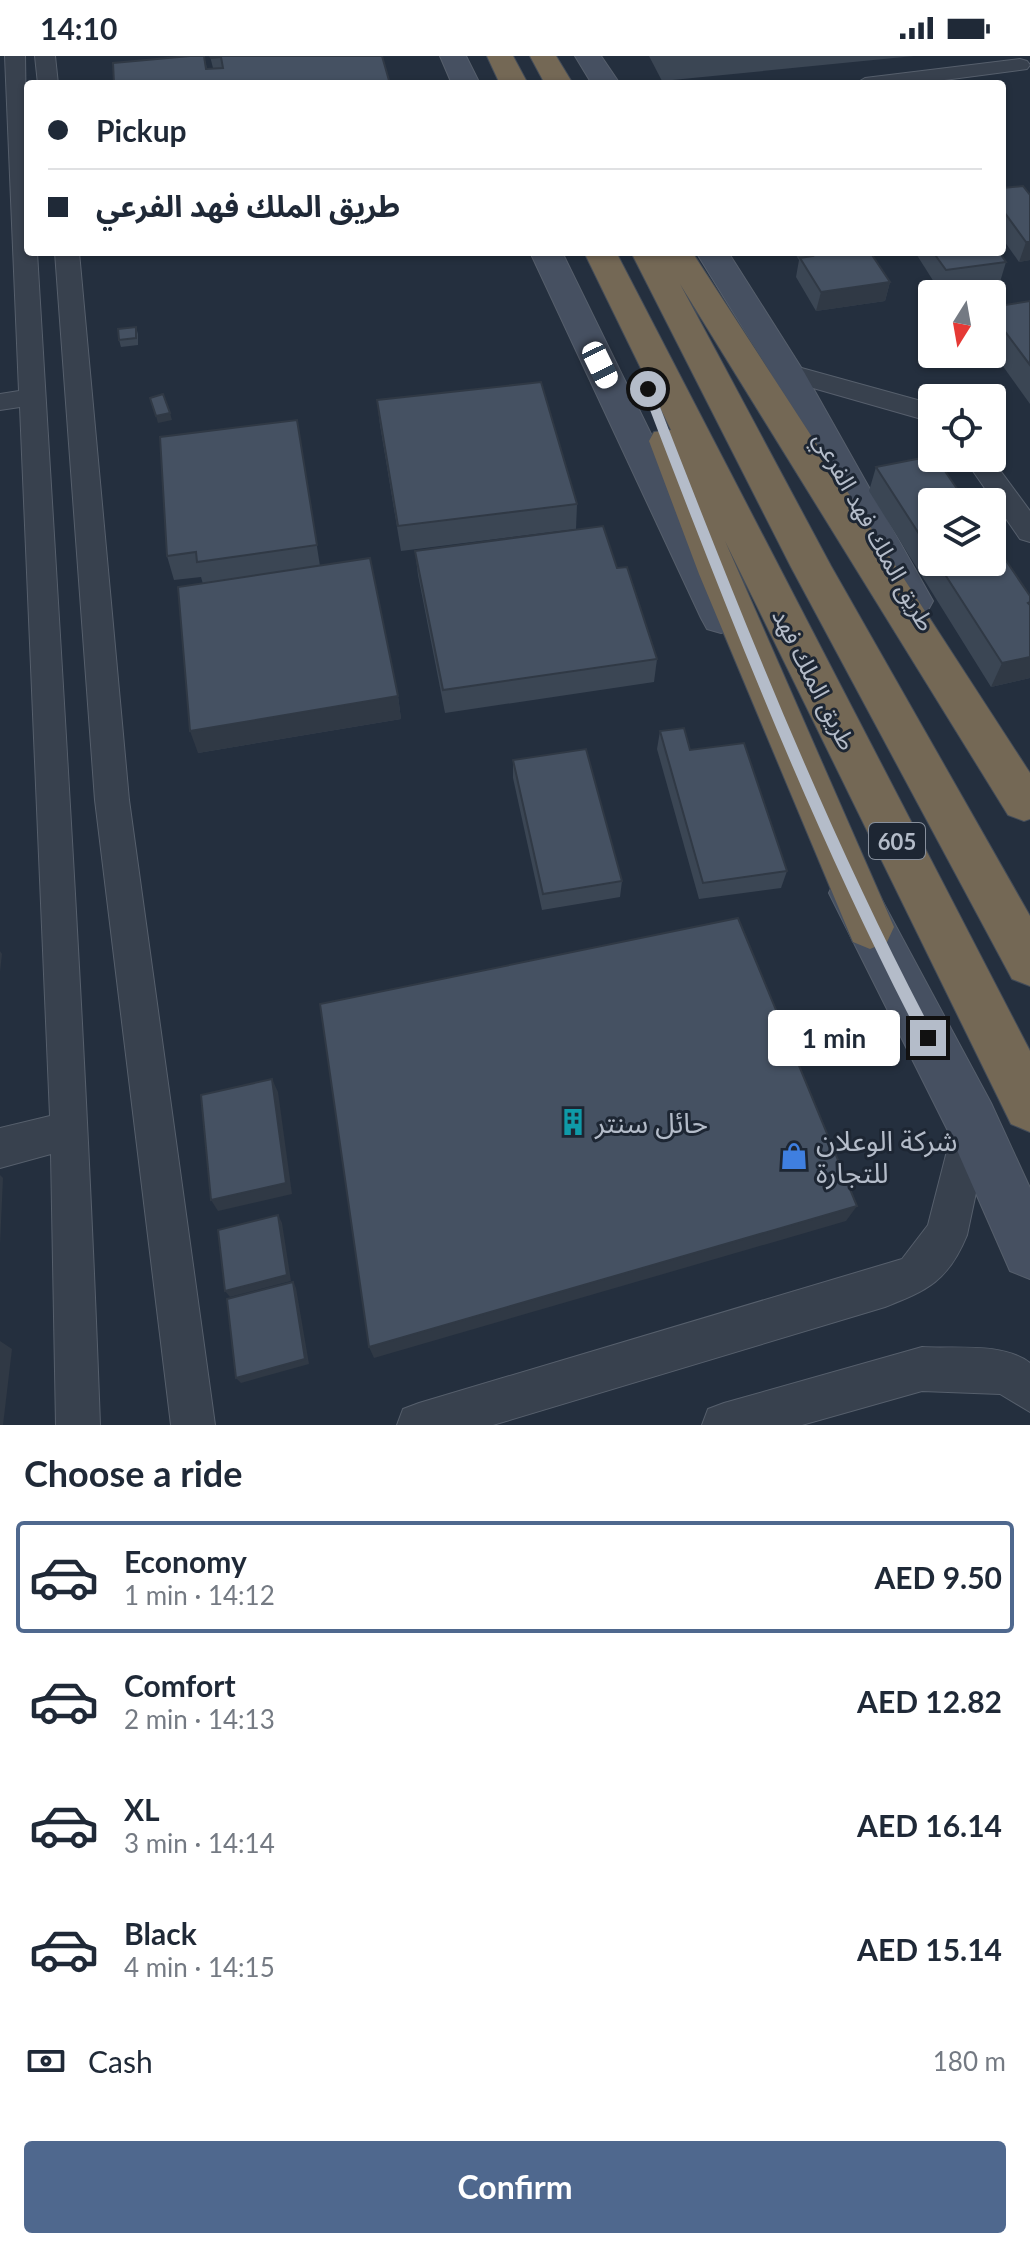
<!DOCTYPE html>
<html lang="en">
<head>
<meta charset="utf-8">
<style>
  :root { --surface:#fff; --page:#f6f6f7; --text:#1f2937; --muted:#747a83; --line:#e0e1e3; --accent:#4f688e }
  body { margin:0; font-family:Lato,"Noto Sans Arabic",sans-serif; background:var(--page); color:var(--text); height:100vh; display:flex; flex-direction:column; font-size:30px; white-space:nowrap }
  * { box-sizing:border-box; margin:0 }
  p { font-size:26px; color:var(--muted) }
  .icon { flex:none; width:44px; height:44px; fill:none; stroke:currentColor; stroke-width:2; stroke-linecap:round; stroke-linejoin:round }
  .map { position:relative; height:1369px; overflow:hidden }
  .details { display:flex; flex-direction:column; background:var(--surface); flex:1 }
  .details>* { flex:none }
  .banner { position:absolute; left:24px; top:24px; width:982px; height:176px; border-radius:8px; box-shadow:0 2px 6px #0004; display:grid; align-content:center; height:176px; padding:0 24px; background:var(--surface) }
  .needle { width:52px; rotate:191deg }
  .buttons { position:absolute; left:918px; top:224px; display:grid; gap:16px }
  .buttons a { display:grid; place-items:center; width:88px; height:88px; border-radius:8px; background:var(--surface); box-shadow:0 2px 6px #0004; font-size:40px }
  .end { position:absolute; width:36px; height:36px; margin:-18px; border:10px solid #b4bcc9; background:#111; box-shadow:0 0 0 4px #111 }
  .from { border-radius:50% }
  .bubble { position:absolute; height:56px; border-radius:8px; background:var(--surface); box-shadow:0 2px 6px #0004; font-size:26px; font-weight:700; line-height:56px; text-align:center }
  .car { position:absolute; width:24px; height:48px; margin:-24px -12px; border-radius:10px; box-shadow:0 0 6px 2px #0007; background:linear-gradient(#fff 24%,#345 0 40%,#fff 0 76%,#345 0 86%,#fff 0) }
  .banner b { display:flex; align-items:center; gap:28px; height:76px; font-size:30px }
  .banner b+b { border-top:2px solid var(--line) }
  .banner i { width:20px; height:20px; background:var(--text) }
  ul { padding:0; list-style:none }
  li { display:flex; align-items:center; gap:24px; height:112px; margin:0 16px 12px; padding:0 8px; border:4px solid transparent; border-radius:8px }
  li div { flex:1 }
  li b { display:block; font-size:30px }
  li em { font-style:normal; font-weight:700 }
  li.on { border-color:var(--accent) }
  li>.icon { width:72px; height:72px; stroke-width:1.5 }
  h2 { padding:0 24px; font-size:36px; line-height:96px }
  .pay { display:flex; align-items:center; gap:20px; height:88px; padding:0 24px; font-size:30px }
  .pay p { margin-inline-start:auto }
  .primary-button { display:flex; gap:16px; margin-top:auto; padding:16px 24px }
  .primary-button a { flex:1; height:92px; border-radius:8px; background:var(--accent); color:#fff; font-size:32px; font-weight:700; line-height:92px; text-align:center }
  .status { display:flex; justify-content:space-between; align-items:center; height:56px; padding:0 40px; background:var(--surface); direction:ltr }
  .status svg { height:22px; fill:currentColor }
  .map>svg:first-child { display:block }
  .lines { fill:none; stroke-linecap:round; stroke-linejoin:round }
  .minor-casing { stroke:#565f6c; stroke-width:2 }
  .secondary-casing { stroke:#565f6c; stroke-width:2 }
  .motorway-casing { stroke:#434c59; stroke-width:2 }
  .minor { fill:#38414e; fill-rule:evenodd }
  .secondary { fill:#465061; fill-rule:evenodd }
  .motorway { fill:#746855; fill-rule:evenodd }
  .wall { fill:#3b4654 }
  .shaded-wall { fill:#303945 }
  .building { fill:#455162; stroke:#303945; stroke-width:2 }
  .route { fill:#b4bcc9 }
  .labels { text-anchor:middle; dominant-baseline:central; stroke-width:6; stroke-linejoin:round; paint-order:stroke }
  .shield { fill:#1d2633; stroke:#878f9c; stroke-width:2 }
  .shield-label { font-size:22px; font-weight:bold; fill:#b4bcc9 }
  .street-label { font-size:24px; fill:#b4bcc9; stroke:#1d2633 }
  .near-poi-label { font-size:28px; fill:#b4bcc9; stroke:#1d2633; text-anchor:start }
</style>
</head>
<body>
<div class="status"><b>14:10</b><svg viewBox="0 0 49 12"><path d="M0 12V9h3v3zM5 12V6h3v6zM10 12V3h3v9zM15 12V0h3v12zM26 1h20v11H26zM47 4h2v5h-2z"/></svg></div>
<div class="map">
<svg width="1030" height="1369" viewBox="0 0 1030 1369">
  <rect width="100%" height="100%" fill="#242f3e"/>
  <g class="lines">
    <g class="minor-casing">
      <g id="minor">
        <path d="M5 0H25L28 196H37C60 586 86 978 100 1369H56L51 1098 0 1112V1072L50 1060 20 351 0 354V338L19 335Z"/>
        <path d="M35 0H55L58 28H38Z"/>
        <path d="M1020 3 1027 5 1030 9 1027 13 914 28H855L865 22Z"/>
        <path d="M55 196H79L129 744 215 1369H171L95 744Z"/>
        <path d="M787 308 932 348V366L778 322 774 316 778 310Z"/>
        <path d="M964 402H991L1030 455V486L1020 483Z"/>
        <path d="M972 1047 986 1052 991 1066 967 1179C948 1225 928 1234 885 1251L493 1369H397L403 1353 419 1347 902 1203 928 1169 958 1052Z"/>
        <path d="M922 1291C955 1293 1003 1286 1030 1307V1356L1000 1338 922 1335 802 1369H702L708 1353 724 1347Z"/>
      </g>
    </g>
    <g class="secondary-casing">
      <g id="secondary">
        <path d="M440 0H466L480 28H452Z"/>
        <path d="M575 0H601L620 28H592Z"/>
        <path d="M530 196H562L741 562 735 573 721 577 707 573 701 562Z"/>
        <path d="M696 196H728L804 316 933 545 927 556 913 560 899 556 770 316Z"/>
        <path d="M853 816 870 822 991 1047 1030 1132V1223L1010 1215 953 1085 829 837 836 822Z"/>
      </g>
    </g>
    <g class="motorway-casing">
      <g id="motorway">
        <path d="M487 0H513L528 28H500Z"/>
        <path d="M530 0H556L573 28H545Z"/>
        <path d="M584 196H616L1030 995V1076L1011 1068 725 485 894 871 887 886 870 893 853 886 699 518 649 385 654 376 671 374Z"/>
        <path d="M631 196H692L1030 717V763L1024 765 1008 759 680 228 831 510 1030 860V930L1012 923 791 511Z"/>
      </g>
    </g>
    <use href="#minor" class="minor"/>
    <use href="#secondary" class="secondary"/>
    <use href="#motorway" class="motorway"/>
  </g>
  <g class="wall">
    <path d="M204 0 207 13 213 12 210 0H382L114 28Z"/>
    <path d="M649 0H914L662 25Z"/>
    <path d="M1023 130 1030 204 1019 206 1002 182V132Z"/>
    <path d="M794 196H870L890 226 885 245 816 255 796 221 799 204Z"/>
    <path d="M915 196H999L1006 206 1000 226 939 234Z"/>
    <path d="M1030 245V348L992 295V251Z"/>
    <path d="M136 271 138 278V289L121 291 119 284Z"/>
    <path d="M377 344 577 448 576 473 401 495 380 369Z"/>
    <path d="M297 364 320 510 398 640 401 663 198 697 203 528 201 521 174 524 167 500Z"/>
    <path d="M876 411 932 446V506H992L1030 540V622L991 631 869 435Z"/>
    <path d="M415 495 617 512 657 603 654 626 445 657 418 519Z"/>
    <path d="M660 675 690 694 787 815 781 832 699 843 657 693Z"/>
    <path d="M513 704 622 825 620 841 542 854 513 722Z"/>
  </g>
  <g class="shaded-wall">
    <path d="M1026 186H1030V204L1019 206Z"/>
    <path d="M890 226 885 245 816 255 821 236Z"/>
    <path d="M170 357 172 364 158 367 156 360Z"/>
    <path d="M1030 601V622L991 631 1002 607Z"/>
    <path d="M398 640 401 663 198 697 190 675Z"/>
    <path d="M0 895 2 898 0 916Z"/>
    <path d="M272 1023 278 1036 292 1138 218 1155 211 1144Z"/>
    <path d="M0 1119 3 1122 0 1189Z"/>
    <path d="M857 1150 846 1165 374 1302 369 1291Z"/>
    <path d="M278 1159 282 1167 291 1225 230 1241 225 1235Z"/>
    <path d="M293 1226 296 1232 309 1308 241 1327 236 1322Z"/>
    <path d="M0 1285 12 1293 3 1369H0Z"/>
  </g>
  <g class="building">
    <path d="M190 0H204L206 13 223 12 221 1 211 2 210 0H382L390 28H114L113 7Z"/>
    <path d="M1023 130 1030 139V186H1026L1002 153V132Z"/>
    <path d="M811 196H870L890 226 821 236 800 202 813 200Z"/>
    <path d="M933 196H999L1006 206 946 214Z"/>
    <path d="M1030 245V309L992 258V251Z"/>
    <path d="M136 271V282L119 284 118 273Z"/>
    <path d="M541 326 577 448 398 470 377 344Z"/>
    <path d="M163 338 170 357 156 360 150 342Z"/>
    <path d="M297 364 317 489 197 506 196 496 167 500 160 381Z"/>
    <path d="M932 400V402H936L966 446H932V498L876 411Z"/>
    <path d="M603 470 617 512 627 511 657 603 443 634 415 495Z"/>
    <path d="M992 484 1030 540V546L1028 547 1030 549V601L1002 607 937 506H992Z"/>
    <path d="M370 502 398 640 190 675 178 531Z"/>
    <path d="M684 672 690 694 744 687 787 815 703 827 660 675Z"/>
    <path d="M586 693 622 825 543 838 513 704Z"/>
    <path d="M738 862 857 1150 369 1291 320 948Z"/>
    <path d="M272 1023 286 1127 211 1144 201 1039Z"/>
    <path d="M278 1159 287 1219 225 1235 218 1174Z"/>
    <path d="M293 1226 305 1303 236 1322 227 1243Z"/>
  </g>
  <path class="route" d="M648 330 653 333C738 551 824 771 933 977V987H923C813 777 727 555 642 333Z"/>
  <defs>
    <g id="building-bare" transform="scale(2.16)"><path d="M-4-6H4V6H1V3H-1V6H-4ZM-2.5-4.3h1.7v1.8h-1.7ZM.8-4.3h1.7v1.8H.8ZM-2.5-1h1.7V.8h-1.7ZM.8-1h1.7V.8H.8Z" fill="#0f9aa8" stroke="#1d2633" stroke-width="2.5" paint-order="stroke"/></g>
    <g id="shop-bare" transform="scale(2.16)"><path d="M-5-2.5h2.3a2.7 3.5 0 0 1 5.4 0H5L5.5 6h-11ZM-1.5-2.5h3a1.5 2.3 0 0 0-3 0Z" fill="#3f7fe0" stroke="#1d2633" stroke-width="2.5" paint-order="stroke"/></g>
  </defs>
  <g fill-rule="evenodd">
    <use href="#building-bare" x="573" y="1066"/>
    <use href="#shop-bare" x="794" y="1100"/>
  </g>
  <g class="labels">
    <rect class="shield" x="869" y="767" width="56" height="36" rx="6"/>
    <g class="shield-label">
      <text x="897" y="785">605</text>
    </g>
    <g class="street-label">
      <text transform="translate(875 475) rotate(61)">طريق الملك فهد الفرعي</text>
      <text transform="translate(815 623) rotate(63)">طريق الملك فهد</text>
    </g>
    <g class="near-poi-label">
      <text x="595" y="1066">حائل سنتر</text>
      <text x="816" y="1084">شركة الوعلان<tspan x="816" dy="32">للتجارة</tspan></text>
    </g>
  </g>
</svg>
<div class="buttons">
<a><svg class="needle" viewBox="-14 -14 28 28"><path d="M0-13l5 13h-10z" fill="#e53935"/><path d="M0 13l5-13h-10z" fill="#747a83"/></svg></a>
<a><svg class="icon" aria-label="locate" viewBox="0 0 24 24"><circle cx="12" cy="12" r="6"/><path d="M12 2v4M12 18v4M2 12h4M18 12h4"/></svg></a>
<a><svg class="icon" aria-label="layers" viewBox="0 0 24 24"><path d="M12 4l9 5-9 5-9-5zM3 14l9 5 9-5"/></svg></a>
</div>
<i class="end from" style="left:648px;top:333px"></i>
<i class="end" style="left:928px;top:982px"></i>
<div class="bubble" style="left:768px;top:954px;width:132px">1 min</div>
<i class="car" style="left:600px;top:309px;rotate:154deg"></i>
<div class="banner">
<b><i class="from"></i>Pickup</b>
<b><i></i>طريق الملك فهد الفرعي</b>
</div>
</div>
<section class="details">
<h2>Choose a ride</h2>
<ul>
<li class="on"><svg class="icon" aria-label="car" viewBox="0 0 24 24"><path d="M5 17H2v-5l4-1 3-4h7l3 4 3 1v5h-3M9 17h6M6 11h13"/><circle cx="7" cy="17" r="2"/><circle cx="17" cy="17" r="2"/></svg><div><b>Economy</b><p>1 min · 14:12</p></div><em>AED 9.50</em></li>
<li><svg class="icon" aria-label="car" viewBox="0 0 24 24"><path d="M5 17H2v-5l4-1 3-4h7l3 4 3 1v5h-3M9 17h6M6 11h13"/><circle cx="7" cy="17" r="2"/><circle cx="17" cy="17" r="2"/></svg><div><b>Comfort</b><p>2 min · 14:13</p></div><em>AED 12.82</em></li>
<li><svg class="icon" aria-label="car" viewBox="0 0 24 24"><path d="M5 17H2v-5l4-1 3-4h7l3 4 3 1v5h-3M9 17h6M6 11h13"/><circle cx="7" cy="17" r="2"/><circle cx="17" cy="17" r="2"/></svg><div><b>XL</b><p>3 min · 14:14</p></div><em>AED 16.14</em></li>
<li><svg class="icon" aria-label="car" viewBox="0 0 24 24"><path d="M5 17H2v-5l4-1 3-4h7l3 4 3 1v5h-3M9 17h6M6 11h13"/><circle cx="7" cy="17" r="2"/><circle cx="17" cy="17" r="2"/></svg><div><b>Black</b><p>4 min · 14:15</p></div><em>AED 15.14</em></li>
</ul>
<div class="pay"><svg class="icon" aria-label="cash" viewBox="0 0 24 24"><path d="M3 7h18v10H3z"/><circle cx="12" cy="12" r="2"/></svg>Cash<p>180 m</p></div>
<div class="primary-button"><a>Confirm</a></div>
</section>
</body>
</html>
